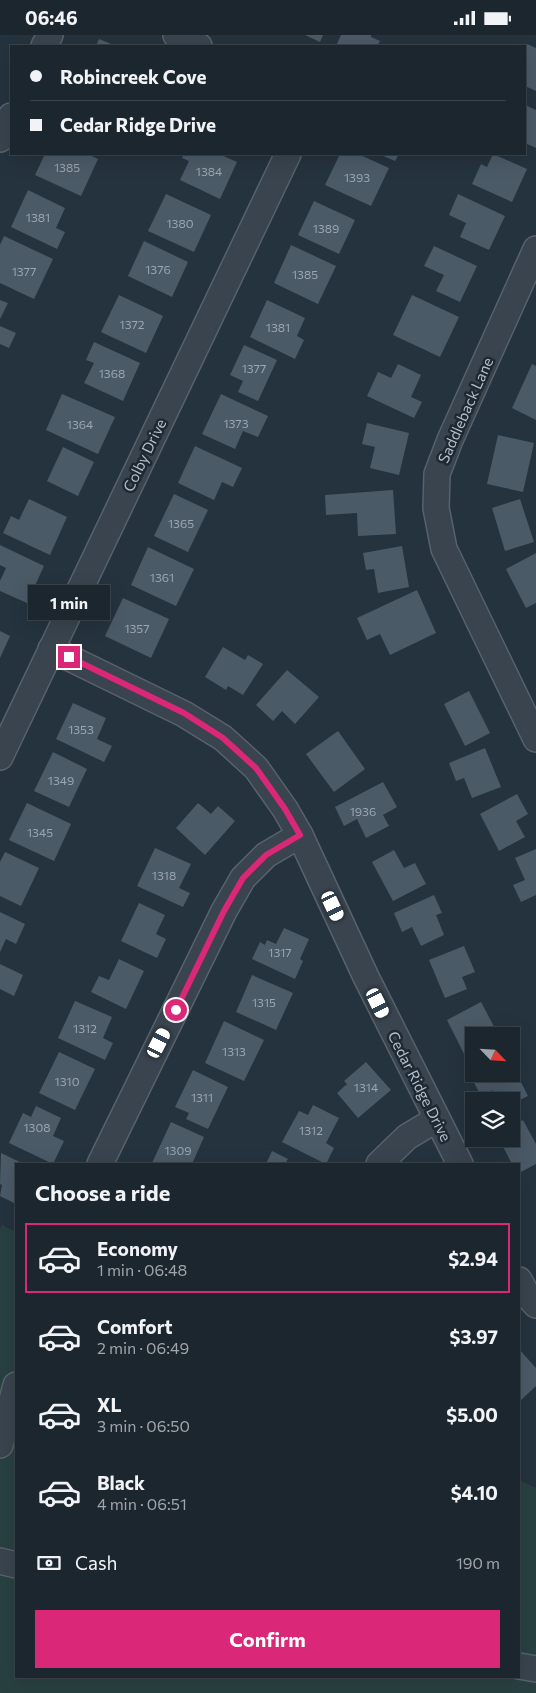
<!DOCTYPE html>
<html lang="en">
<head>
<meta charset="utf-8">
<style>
  :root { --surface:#1c262e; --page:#252e36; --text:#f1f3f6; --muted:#a0a5aa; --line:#3a434a; --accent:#db2777 }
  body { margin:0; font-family:Commissioner,sans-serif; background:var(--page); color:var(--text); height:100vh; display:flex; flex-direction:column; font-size:19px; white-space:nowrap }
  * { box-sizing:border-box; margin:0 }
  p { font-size:16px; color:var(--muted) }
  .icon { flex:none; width:28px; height:28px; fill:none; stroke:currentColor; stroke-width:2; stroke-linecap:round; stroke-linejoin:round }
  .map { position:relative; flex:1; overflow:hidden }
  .sheet { position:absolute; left:15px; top:1128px; width:505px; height:515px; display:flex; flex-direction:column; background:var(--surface); border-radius:0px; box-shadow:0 5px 20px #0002,0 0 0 1px var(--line) }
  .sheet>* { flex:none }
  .banner { position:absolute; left:10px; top:10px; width:516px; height:110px; border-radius:0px; box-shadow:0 5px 20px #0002,0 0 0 1px var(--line); display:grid; align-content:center; height:110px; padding:0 20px; background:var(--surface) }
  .needle { width:32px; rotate:115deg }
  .controls { position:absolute; left:465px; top:992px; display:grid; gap:10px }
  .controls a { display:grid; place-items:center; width:55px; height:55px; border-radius:0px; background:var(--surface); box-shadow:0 5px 20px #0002,0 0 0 1px var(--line); font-size:25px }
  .end { position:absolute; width:22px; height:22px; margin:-11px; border:6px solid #db2777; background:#fff; box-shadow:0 0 0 2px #fff }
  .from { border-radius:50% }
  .bubble { position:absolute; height:35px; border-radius:0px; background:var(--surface); box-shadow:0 5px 20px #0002,0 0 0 1px var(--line); font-size:16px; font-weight:700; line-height:35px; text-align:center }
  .car { position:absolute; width:15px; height:30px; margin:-15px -8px; border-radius:6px; box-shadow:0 0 4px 1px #0007; background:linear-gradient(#fff 24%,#345 0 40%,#fff 0 76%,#345 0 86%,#fff 0) }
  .banner b { display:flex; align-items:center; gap:18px; height:48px; font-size:19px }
  .banner b+b { border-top:1px solid var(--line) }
  .banner i { width:12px; height:12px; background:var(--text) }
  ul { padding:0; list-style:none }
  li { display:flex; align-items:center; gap:15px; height:70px; margin:0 10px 8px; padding:0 10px; border:2px solid transparent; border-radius:0px }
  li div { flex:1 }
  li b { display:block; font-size:19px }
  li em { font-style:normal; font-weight:700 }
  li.on { border-color:var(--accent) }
  li>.icon { width:45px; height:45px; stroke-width:1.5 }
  h2 { padding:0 20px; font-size:22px; line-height:60px }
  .pay { display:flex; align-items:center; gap:12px; height:55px; padding:0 20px; font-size:19px }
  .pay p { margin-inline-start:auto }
  .button { display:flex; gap:10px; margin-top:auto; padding:10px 20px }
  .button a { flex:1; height:58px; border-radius:0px; background:var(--accent); color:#fff; font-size:20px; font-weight:700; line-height:58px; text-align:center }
  .status { display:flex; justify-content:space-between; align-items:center; height:35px; padding:0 25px; background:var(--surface); direction:ltr }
  .status svg { height:14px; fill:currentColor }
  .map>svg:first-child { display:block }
  .green { fill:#284140 }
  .building { fill:#4b5a67 }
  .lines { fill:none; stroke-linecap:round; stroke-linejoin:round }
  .minor-casing { stroke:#57626c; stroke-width:28 }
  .minor { stroke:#39444e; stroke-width:25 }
  .route { stroke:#db2777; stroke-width:6 }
  .labels { text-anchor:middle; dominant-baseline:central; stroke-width:5; stroke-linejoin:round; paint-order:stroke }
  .number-label { font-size:12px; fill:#9aa6b0 }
  .street-label { font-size:15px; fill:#b5bfc9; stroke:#1e2933 }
</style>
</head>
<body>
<div class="status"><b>06:46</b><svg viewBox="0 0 49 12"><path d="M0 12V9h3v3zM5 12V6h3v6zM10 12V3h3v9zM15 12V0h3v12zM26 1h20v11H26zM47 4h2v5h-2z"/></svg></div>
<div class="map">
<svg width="536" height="1658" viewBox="0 0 536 1658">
  <rect width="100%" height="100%" fill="#25333e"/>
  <path class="green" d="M2 1190 16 1197V1641H519V1445L536 1453V1658H0V1194Z"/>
  <g class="building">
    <path d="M305 0H323L320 7Z"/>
    <path d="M341 0H371V2L380 6 377 11H336Z"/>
    <path d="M99 4 116 11H96Z"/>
    <path d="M527 9 536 13V56L525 51V12Z"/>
    <path d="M525 70 536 75V113L525 108Z"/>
    <path d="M45 119H87L98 124 81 161 35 140Z"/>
    <path d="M184 119H219L237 127 220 164 180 145 189 126 182 123Z"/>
    <path d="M340 119H358L389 133 371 171 325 150Z"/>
    <path d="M379 119H399L395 126Z"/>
    <path d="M493 119 527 134 512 167 472 149 481 129 487 132Z"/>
    <path d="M28 155 65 173 56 193 65 197 57 214 11 192Z"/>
    <path d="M166 159 211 180 194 217 148 196Z"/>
    <path d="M458 159 505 181 489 215 460 202 466 188 449 180Z"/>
    <path d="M314 166 355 185 339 219 298 200Z"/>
    <path d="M4 201 53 224 34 264 0 248V210Z"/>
    <path d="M144 206 188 227 172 262 128 241Z"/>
    <path d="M291 210 336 231 318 269 274 248Z"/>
    <path d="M434 211 477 231 460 267 436 256 444 240 424 231Z"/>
    <path d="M119 260 163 281 146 318 101 297Z"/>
    <path d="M412 260 459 282 440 322 393 300Z"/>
    <path d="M0 265 8 268 0 284Z"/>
    <path d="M267 265 305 283 297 301 304 305 295 324 250 302Z"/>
    <path d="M0 291 16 298 9 313 0 309Z"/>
    <path d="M94 307 140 328 123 366 84 348 94 328 86 325Z"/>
    <path d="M244 310 277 325 258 366 238 357 243 346 230 340Z"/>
    <path d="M398 329 421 340 411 362 422 367 414 383 367 361 378 337 391 343Z"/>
    <path d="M532 329 536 331V385L512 373Z"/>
    <path d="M62 359 115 382 98 419 46 395Z"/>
    <path d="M221 359 268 381 258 402 243 396 235 414 202 399Z"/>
    <path d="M367 388 409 398 399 440 370 433 375 412 362 409Z"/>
    <path d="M498 400 534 408 523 457 487 449Z"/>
    <path d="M195 411 242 433 233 452 222 447 214 465 178 448Z"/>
    <path d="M63 412 94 427 78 461 47 446Z"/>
    <path d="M393 455 396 499 358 501 357 478 326 480 325 460Z"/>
    <path d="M174 459 208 475 188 517 154 501Z"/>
    <path d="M29 464 67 482 50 520 3 498 11 481 19 485Z"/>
    <path d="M520 464 534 507 505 516 492 473Z"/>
    <path d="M0 510 44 531 27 568 0 556V546L6 533 0 530Z"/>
    <path d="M402 511 409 552 378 558 374 534 366 535 363 518Z"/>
    <path d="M148 512 194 534 176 571 131 550Z"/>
    <path d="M536 518V568L526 573 506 534Z"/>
    <path d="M417 555 436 598 390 620 380 599 367 605 357 583Z"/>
    <path d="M123 563 169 584 151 623 105 601Z"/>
    <path d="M0 596 10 601 0 623Z"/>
    <path d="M223 612 245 625 248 620 263 629 243 660 228 651 226 655 205 642Z"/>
    <path d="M287 635 319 662 295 689 282 676 273 686 256 670Z"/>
    <path d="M469 656 490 698 465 711 444 669Z"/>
    <path d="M73 668 106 683 97 704 112 711 104 727 56 704Z"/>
    <path d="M338 696 365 734 334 757 306 719Z"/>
    <path d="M485 713 501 752 472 763 464 743 456 746 449 728Z"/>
    <path d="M53 717 87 734 69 772 34 756Z"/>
    <path d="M383 747 397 772 383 780 389 791 366 803 357 784 344 791 335 772Z"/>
    <path d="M517 759 528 779 516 786 525 802 499 816 480 779Z"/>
    <path d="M27 768 71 789 54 826 9 805Z"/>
    <path d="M198 768 211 779 218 771 235 786 205 820 176 793Z"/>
    <path d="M155 813 191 829 179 853 190 858 183 872 137 851Z"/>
    <path d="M536 814V860L521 867 513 850 525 845 515 823Z"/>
    <path d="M394 815 404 833 415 828 426 849 393 866 372 827Z"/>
    <path d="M5 817 39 833 21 871 0 861V827Z"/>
    <path d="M434 860 442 878 436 880 444 900 421 911 412 892 402 897 394 878Z"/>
    <path d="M139 868 165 880 156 899 166 904 157 923 121 906Z"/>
    <path d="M0 877 25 889 16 909 6 904 0 917Z"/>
    <path d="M284 893 309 904 300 924 303 926 295 944 252 924 260 907 265 910 267 905 276 909Z"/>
    <path d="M464 911 475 937 462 942 467 954 445 963 429 925Z"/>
    <path d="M119 924 144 936 126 974 91 957 99 941 109 945Z"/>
    <path d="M0 929 23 940 14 961 0 954Z"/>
    <path d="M252 940 293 958 276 995 236 977Z"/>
    <path d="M75 966 112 982 103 1003 113 1008 105 1025 58 1003Z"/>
    <path d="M481 967 499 1001H474V1021L467 1025 447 985Z"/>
    <path d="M224 986 264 1005 244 1046 205 1028Z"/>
    <path d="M59 1017 95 1034 75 1075 39 1058Z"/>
    <path d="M366 1027 391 1055 358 1083 337 1058 347 1049 344 1046Z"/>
    <path d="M511 1027 528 1061 511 1069V1066H497L492 1055 481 1061 469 1038 474 1036V1039H511Z"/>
    <path d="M193 1035 228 1052 208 1094 186 1084 189 1078 175 1072Z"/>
    <path d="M313 1070 339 1083 326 1108 334 1113 326 1129 282 1107 299 1076 308 1080Z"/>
    <path d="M36 1071 61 1083 53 1101 64 1106 53 1129 9 1108 23 1078 31 1082Z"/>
    <path d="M523 1085 536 1109V1129L519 1138V1129H512L499 1104H511V1091Z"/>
    <path d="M171 1087 204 1102 192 1129 152 1128Z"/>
    <path d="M272 1116 288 1124 286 1127 289 1129H266Z"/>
    <path d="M1 1118 24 1129H16V1169L0 1161 2 1150 0 1149Z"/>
    <path d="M519 1314 536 1333V1351L519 1367Z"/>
  </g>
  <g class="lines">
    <g class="minor-casing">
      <g id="minor">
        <path d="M176 0 199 11"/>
        <path d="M44 11 50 0"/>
        <path d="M0 104 11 81"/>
        <path d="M536 214 450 405 437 439 436 473 444 514 536 704"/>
        <path d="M51 614 184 679 223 703 256 733 285 774 300 800 366 942 460 1129"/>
        <path d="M0 722 288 119"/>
        <path d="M100 1129 224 876 243 843 266 820 300 800"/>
        <path d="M379 1129 407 1102 437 1084"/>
        <path d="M519 1245 528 1261 536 1270"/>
        <path d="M0 1410 16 1350"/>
        <path d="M0 1526 16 1530"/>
        <path d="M519 1631 536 1634"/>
      </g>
    </g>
    <use href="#minor" class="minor"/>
  </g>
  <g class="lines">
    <path class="route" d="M69 622 184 678 223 703 256 733 285 774 300 800 266 820 243 843 224 876 176 975"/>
  </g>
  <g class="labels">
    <g class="number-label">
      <text x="67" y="132">1385</text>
      <text x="209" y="136">1384</text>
      <text x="357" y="142">1393</text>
      <text x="38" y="182">1381</text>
      <text x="180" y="188">1380</text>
      <text x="326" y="193">1389</text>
      <text x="158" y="234">1376</text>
      <text x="24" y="236">1377</text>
      <text x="305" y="239">1385</text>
      <text x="132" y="289">1372</text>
      <text x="278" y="292">1381</text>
      <text x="254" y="333">1377</text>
      <text x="112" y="338">1368</text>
      <text x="236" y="388">1373</text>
      <text x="80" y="389">1364</text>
      <text x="181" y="488">1365</text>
      <text x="162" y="542">1361</text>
      <text x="137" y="593">1357</text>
      <text x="81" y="694">1353</text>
      <text x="61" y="745">1349</text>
      <text x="363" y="776">1936</text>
      <text x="40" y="797">1345</text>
      <text x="164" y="840">1318</text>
      <text x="280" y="917">1317</text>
      <text x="264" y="967">1315</text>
      <text x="85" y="993">1312</text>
      <text x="234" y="1016">1313</text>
      <text x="67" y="1046">1310</text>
      <text x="366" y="1052">1314</text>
      <text x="202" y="1062">1311</text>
      <text x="37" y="1092">1308</text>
      <text x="311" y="1095">1312</text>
      <text x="178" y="1115">1309</text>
    </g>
    <g class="street-label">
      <text transform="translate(465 375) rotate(-66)">Saddleback Lane</text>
      <text transform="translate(144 420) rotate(-64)">Colby Drive</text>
      <text transform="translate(420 1051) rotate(63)">Cedar Ridge Drive</text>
    </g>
  </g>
</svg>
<div class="controls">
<a><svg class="needle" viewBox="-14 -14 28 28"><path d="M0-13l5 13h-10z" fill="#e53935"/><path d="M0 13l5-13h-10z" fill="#a0a5aa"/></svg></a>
<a><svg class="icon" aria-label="layers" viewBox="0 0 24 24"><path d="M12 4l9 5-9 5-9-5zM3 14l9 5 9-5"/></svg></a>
</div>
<i class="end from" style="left:176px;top:975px"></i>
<i class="end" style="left:69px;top:622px"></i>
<div class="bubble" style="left:28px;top:550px;width:82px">1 min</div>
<i class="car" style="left:333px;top:871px;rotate:155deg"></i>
<i class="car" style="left:378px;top:968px;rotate:154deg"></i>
<i class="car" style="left:159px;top:1008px;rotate:27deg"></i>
<div class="banner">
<b><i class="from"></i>Robincreek Cove</b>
<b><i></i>Cedar Ridge Drive</b>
</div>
<section class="sheet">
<h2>Choose a ride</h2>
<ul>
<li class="on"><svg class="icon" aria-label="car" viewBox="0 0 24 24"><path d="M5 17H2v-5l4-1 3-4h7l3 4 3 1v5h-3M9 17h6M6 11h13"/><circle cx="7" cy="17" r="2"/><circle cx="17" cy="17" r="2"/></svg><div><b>Economy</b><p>1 min · 06:48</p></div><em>$2.94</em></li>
<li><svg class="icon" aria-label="car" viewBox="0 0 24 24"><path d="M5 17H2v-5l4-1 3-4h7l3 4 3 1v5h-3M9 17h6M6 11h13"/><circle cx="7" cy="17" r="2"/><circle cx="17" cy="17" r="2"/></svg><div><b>Comfort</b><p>2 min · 06:49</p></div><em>$3.97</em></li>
<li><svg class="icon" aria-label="car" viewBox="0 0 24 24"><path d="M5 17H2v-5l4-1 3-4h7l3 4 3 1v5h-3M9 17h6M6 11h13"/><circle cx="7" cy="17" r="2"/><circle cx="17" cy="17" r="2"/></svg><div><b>XL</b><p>3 min · 06:50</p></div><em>$5.00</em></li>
<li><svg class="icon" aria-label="car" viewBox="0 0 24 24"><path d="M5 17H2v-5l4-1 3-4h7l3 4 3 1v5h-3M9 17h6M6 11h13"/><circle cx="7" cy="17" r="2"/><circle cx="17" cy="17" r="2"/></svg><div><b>Black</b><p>4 min · 06:51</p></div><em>$4.10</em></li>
</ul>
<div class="pay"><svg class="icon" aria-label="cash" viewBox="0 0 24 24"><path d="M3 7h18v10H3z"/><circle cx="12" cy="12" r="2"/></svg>Cash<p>190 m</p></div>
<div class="button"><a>Confirm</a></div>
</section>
</div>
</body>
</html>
